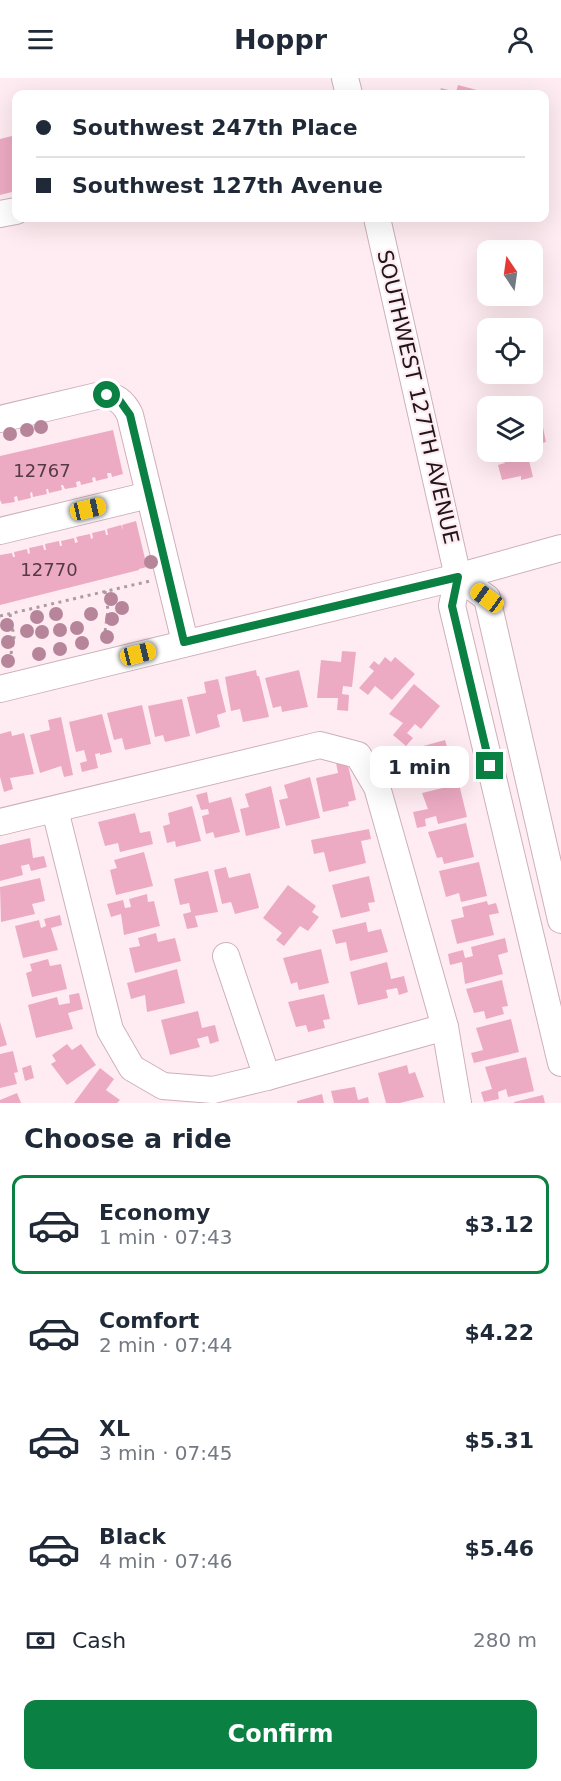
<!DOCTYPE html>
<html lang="en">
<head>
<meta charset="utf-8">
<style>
  :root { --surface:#fff; --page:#f2f2f3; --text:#1f2937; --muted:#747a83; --line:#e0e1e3; --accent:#0b8043 }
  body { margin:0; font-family:"DejaVu Sans",sans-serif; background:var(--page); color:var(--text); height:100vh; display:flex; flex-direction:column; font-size:22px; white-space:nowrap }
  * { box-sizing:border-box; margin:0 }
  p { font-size:20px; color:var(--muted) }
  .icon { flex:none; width:33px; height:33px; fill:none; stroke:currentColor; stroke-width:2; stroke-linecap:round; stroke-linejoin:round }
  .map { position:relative; height:1025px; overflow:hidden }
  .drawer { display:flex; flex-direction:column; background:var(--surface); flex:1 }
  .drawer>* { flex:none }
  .hud { position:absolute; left:12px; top:12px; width:537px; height:132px; border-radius:12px; box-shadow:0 6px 24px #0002; display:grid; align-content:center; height:132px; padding:0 24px; background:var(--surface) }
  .needle { width:39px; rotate:347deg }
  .controls { position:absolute; left:477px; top:162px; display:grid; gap:12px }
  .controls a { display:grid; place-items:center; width:66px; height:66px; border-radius:12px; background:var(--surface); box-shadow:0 6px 24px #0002; font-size:30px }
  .end { position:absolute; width:27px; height:27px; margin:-14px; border:8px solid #0b8043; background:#fff; box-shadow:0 0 0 3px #fff }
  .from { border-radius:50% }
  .bubble { position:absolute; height:42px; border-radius:12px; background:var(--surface); box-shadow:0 6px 24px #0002; font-size:20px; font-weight:700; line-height:42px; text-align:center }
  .car { position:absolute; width:18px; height:36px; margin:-18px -9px; border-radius:8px; box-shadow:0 0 4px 2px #0007; background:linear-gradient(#f5c518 24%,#345 0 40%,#f5c518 0 76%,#345 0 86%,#f5c518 0) }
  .hud b { display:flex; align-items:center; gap:21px; height:57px; font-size:22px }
  .hud b+b { border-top:2px solid var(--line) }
  .hud i { width:15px; height:15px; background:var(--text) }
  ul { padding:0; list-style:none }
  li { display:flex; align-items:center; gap:18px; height:99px; margin:0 12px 9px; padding:0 12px; border:3px solid transparent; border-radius:12px }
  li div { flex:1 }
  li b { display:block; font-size:22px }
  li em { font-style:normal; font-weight:700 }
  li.current { border-color:var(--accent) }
  li>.icon { width:54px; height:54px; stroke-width:1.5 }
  h2 { padding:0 24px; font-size:27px; line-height:72px }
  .pay { display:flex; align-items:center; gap:15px; height:66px; padding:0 24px; font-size:22px }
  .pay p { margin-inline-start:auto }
  .action { display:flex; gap:12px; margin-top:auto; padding:12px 24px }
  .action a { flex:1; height:69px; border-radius:12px; background:var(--accent); color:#fff; font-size:24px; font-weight:700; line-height:69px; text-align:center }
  header { display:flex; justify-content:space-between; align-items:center; height:78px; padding:0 24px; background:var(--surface); font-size:27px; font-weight:700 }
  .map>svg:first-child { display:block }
  .building { fill:#edabc3 }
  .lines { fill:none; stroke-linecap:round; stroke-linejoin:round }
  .minor-casing { stroke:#cdb0ba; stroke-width:28 }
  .path { stroke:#ac9ca1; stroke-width:3; stroke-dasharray:3 4.5; stroke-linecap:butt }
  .minor { stroke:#fff; stroke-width:26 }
  .tree { fill:#b78599 }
  .route { stroke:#0b8043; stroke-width:8 }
  .labels { text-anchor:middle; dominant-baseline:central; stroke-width:4.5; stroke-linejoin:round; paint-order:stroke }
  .number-label { font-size:18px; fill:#533a44 }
  .street-label { font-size:21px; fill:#201519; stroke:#ffecf2 }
</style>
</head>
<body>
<header><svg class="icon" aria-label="menu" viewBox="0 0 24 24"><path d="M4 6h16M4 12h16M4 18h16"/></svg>Hoppr<svg class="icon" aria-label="person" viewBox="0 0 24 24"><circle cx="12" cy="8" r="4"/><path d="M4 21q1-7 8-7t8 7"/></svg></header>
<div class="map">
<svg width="561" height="1025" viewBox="0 0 561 1025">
  <rect width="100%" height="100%" fill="#ffecf2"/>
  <g class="building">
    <path d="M458 7 492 16H439L441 10 456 14Z"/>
    <path d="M16 57V113L0 117V61Z"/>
    <path d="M539 330 546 364 532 367V332Z"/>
    <path d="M113 352 123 396 112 399 111 395H107L108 400 96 403 95 399 92 400 93 404 81 407 80 403 76 404 77 409 65 411 63 407H61L62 412 49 415 48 411H46L47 416 33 419 32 414 30 415 31 420 18 423 17 418 14 419 15 424 2 426 0 422V378Z"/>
    <path d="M495 374H527L533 399 521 402V398L502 402 498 387 505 385 503 378 496 380Z"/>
    <path d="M136 443 147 489 139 491V492L0 527V477L12 475 13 479H15L14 474 27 471 28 476 30 475 29 470 43 467 44 472H46L45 466 59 463 60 468H62L61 463 74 460 75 465 78 464 76 459 90 456 91 461 93 460 92 455 105 452 106 457H108L107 451 121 447 123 452 122 447Z"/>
    <path d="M342 573 356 574 352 609 343 608 342 616 349 617 348 633 337 632 338 620H317L321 582 341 584Z"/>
    <path d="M385 579 391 584 395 579 415 596 392 622 375 608 368 617 359 610 374 593 369 589 374 583 379 587Z"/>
    <path d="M256 592 257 598H259L269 639 243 644 240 631 231 633 225 599Z"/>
    <path d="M299 592 308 629 282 634 281 628 273 630 265 600Z"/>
    <path d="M218 601 226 634 217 637 220 649 196 656 187 619 206 615 204 604Z"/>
    <path d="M414 606 440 628 421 651 415 646 407 655 413 660 406 668 393 657 403 645 389 636Z"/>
    <path d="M182 621 190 658 165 664 163 657 155 659 148 628Z"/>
    <path d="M142 627 151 666 125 672 122 660 114 662 107 635Z"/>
    <path d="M102 636 112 674 100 677V675L95 676 98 690 82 694 80 685 87 683 84 672 76 674 69 644Z"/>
    <path d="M61 639 73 697 64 699 61 688 40 695 30 657 50 652 48 642Z"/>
    <path d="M11 653 12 658 24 655 34 696 10 700 13 711 4 714 0 699V656Z"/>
    <path d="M445 662 452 686 445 688 448 696 430 701 428 693 418 696 409 672Z"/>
    <path d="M347 683 356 722 348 724 349 728 323 734 316 700 338 695 336 685Z"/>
    <path d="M310 699 320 740 286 748 279 722 288 720 284 707Z"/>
    <path d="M459 706 467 739 438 746 436 738 425 741 426 748 417 750 413 734 428 731 422 715Z"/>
    <path d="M271 708 280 750 246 758 240 731 249 729 245 716Z"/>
    <path d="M207 714 209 725 231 719 240 754 215 760 213 754 206 756 202 738 209 736 208 731 201 732 196 717Z"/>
    <path d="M192 728 201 763 176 769 175 763 167 765 163 748 170 746 168 735Z"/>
    <path d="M135 735 140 755 150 753 153 766 120 774 118 765 105 768 98 744Z"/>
    <path d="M466 745 474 779 444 786 442 779 437 780 428 754Z"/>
    <path d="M369 751 371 761 361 763 366 785 329 794 324 774 314 776 311 762Z"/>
    <path d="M30 760 33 780 44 778 47 789 31 793 29 786 21 788 23 797 0 803V767Z"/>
    <path d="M144 774 153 808 116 817 110 792 117 790 114 782Z"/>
    <path d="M479 784 487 818 461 824 459 815 446 819 439 793Z"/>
    <path d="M226 789 229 800 250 795 259 830 235 836 231 824 222 826 214 792Z"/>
    <path d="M208 793 218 834 195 838 198 849 187 851 183 836 191 834 189 825 180 827 174 801Z"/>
    <path d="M369 798 375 824 368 825 370 833 341 840 332 807Z"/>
    <path d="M40 800 45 823 32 826 35 836 1 844 0 809Z"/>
    <path d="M288 807 316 828 312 834 319 839 308 853 300 848 284 868 276 862 282 855 263 840Z"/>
    <path d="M147 816 148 824 154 823 160 848 124 857 121 836 111 839 107 826 123 822 125 830 131 829 129 821Z"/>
    <path d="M487 823 488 827 496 825 499 835 489 837 494 857 457 866 451 842 464 839 462 829Z"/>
    <path d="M60 837 62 847 51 850 58 872 23 880 15 848 39 842 41 850 46 848 44 841Z"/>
    <path d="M366 844 368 854 381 851 388 874 350 883 346 864 336 866 332 852Z"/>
    <path d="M156 855 158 864 175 860 181 883 135 895 129 870 140 868 138 860Z"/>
    <path d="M505 860 508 874 498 877 503 896 465 906 462 884 450 887 448 876 463 872 465 880 473 878 471 869Z"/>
    <path d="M321 871 329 905 299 912 297 904 291 906 283 880Z"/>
    <path d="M48 881 50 888 61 886 67 911 32 919 26 895 32 893 30 886Z"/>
    <path d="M387 884 391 901 404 898 408 914 399 917 397 910 386 912 388 920 358 927 350 894Z"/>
    <path d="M177 891 185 925 147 934 145 917 131 921 127 905Z"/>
    <path d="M502 902 508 928 502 929 504 936 486 941 484 933 474 935 466 911Z"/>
    <path d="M79 915 83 931 68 935 73 951 36 960 28 927 57 919 59 927 70 925 69 917Z"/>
    <path d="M324 916 330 941 323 942 325 950 308 954 306 947 296 949 288 924Z"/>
    <path d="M198 933 202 950 215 947 219 963 210 966 208 958 197 961 200 969 170 977 161 942Z"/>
    <path d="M511 941 519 974 474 985 471 975 483 972 476 950Z"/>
    <path d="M0 944 7 967 0 969Z"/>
    <path d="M67 966 72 972 81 966 96 987 67 1007 51 986 56 983 52 977Z"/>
    <path d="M13 973 18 994 14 995 17 1006 0 1010V976Z"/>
    <path d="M526 979 534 1013 508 1019 506 1011 498 1014 499 1021 484 1024 481 1014 492 1011 485 989Z"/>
    <path d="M31 987 34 1000 25 1003 22 990Z"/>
    <path d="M407 987 409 996 415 994 424 1019 400 1025H386L378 995Z"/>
    <path d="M100 990 114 1001 106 1012 120 1022 117 1025H74Z"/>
    <path d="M355 1009 358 1022 368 1019 369 1025H334L331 1013Z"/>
    <path d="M17 1015 21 1025H0V1022Z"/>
    <path d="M322 1016 324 1025H297V1023Z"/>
    <path d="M543 1017 545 1025H514V1024Z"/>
  </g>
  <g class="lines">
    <g class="minor-casing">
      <g id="minor">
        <path d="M345 0 349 16"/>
        <path d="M0 136 16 133"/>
        <path d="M377 140 458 499 452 528 561 985"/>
        <path d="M0 341 101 317C115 317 124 324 130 337L185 564"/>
        <path d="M0 453 149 417"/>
        <path d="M458 499 487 520 561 842"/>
        <path d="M0 611 446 502 561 470"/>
        <path d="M55 732 110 952 132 990 163 1008 213 1012 267 999 445 949"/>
        <path d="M0 744 320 667 358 677 377 709 445 949 458 1025"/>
        <path d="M226 878 267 999"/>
      </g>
    </g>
    <g class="path">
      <path d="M105 513 108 532 105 554"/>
      <path d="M10 536 14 559 11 576"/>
      <path d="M0 538 150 503"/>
    </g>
    <use href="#minor" class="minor"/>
  </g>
  <g class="tree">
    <circle cx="41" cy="349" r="7"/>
    <circle cx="27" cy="352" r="7"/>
    <circle cx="10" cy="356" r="7"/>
    <circle cx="151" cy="484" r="7"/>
    <circle cx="111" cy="521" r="7"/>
    <circle cx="122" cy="530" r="7"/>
    <circle cx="56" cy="536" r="7"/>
    <circle cx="91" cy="536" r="7"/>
    <circle cx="37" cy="539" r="7"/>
    <circle cx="112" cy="541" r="7"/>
    <circle cx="7" cy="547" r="7"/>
    <circle cx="77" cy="550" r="7"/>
    <circle cx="60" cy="552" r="7"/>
    <circle cx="27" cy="553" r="7"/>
    <circle cx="42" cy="554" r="7"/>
    <circle cx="107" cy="559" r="7"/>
    <circle cx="8" cy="564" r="7"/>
    <circle cx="82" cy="565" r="7"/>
    <circle cx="60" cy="571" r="7"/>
    <circle cx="39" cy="576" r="7"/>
    <circle cx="8" cy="583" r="7"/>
  </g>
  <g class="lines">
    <path class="route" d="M107 317 120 323 130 337 184 564 458 499 452 528 490 688"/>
  </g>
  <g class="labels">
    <g class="number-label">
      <text x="42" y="392">12767</text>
      <text x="49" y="491">12770</text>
    </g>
    <g class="street-label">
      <text transform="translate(418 319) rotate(77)">SOUTHWEST 127TH AVENUE</text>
    </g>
  </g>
</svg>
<div class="controls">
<a><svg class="needle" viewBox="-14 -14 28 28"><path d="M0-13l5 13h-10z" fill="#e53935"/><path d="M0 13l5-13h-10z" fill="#747a83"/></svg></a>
<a><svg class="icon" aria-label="locate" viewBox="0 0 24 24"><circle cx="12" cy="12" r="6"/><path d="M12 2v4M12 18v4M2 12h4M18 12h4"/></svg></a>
<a><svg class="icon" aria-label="layers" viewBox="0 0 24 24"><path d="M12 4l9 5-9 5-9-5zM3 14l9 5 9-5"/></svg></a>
</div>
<i class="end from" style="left:107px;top:317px"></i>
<i class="end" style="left:490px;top:688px"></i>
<div class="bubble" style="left:370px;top:668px;width:99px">1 min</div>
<i class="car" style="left:88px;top:431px;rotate:77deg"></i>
<i class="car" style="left:487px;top:520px;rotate:306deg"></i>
<i class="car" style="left:138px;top:576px;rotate:76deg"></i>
<div class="hud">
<b><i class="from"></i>Southwest 247th Place</b>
<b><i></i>Southwest 127th Avenue</b>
</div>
</div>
<section class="drawer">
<h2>Choose a ride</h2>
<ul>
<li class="current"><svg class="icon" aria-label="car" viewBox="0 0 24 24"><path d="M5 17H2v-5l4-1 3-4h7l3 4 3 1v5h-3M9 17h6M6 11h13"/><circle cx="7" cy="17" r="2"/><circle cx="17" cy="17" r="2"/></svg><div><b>Economy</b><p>1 min · 07:43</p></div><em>$3.12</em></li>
<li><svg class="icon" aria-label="car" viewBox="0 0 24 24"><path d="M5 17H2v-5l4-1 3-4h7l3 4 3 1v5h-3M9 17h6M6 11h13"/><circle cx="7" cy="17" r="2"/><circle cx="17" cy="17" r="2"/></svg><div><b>Comfort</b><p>2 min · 07:44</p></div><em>$4.22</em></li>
<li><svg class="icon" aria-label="car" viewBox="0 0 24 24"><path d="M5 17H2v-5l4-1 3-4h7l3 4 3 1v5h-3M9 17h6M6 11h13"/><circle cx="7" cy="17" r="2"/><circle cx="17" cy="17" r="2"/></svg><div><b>XL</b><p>3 min · 07:45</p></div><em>$5.31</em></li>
<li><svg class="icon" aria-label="car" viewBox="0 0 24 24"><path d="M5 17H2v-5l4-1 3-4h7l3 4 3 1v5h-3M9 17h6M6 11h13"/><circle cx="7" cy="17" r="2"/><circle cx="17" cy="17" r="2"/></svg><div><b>Black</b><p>4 min · 07:46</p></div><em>$5.46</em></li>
</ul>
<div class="pay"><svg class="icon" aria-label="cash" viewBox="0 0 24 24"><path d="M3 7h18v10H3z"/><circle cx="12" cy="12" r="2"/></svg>Cash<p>280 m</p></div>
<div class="action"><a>Confirm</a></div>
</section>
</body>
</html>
